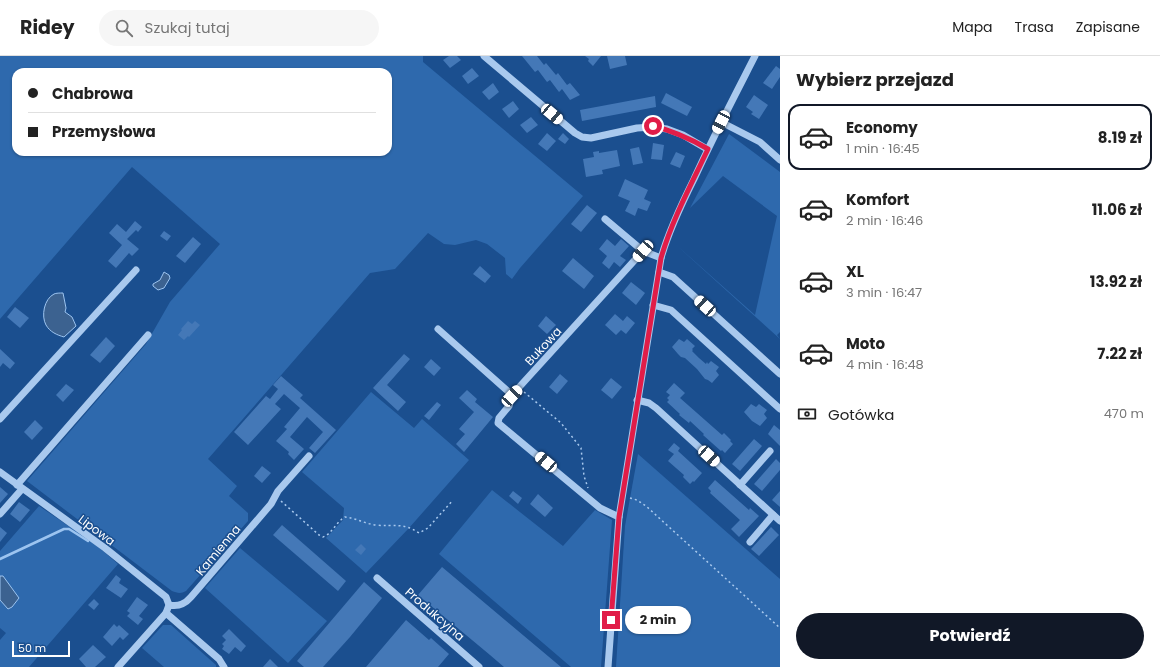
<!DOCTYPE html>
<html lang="pl">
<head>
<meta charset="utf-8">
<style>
  :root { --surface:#fff; --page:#f6f6f6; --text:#222; --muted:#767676; --line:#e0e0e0; --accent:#111827 }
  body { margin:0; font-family:Poppins,sans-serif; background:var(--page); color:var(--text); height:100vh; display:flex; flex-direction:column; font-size:15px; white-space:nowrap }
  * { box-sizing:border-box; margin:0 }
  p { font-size:13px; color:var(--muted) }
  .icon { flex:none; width:22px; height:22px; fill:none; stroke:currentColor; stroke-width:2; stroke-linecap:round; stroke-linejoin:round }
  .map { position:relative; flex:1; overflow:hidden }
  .side { display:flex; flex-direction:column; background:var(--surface); width:380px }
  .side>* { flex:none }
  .top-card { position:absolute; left:12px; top:12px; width:380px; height:88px; border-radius:12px; box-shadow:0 1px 3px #0004; display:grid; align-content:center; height:88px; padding:0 16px; background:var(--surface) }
  .scale { position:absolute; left:12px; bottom:10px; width:58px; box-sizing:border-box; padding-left:4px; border:2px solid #fff; border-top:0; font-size:11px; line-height:14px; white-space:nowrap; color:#fff; -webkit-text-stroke:3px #1b4f8f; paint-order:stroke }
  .end { position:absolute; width:18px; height:18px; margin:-9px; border:5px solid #e11d48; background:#fff; box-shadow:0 0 0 2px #fff }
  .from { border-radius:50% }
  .bubble { position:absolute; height:28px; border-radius:14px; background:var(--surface); box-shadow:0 1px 3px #0004; font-size:13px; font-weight:700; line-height:28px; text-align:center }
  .car { position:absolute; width:12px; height:24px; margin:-12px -6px; border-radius:5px; box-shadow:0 0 3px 1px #0007; background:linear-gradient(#fff 24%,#345 0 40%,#fff 0 76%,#345 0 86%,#fff 0) }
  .top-card b { display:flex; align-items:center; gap:14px; height:38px; font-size:15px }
  .top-card b+b { border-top:1px solid var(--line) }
  .top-card i { width:10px; height:10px; background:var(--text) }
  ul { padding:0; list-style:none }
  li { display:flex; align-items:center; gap:12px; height:66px; margin:0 8px 6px; padding:0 8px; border:2px solid transparent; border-radius:12px }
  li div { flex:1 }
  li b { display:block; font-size:15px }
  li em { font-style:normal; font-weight:700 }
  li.on { border-color:var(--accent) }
  li>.icon { width:36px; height:36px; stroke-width:1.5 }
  h2 { padding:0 16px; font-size:18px; line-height:48px }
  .pay { display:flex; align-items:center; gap:10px; height:44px; padding:0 16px; font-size:15px }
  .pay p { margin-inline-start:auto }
  .button { display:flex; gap:8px; margin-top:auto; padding:8px 16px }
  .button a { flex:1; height:46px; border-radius:24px; background:var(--accent); color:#fff; font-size:16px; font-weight:700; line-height:46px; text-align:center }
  header { display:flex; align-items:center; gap:24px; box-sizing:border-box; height:56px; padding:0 20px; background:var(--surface); border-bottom:1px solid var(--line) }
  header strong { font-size:19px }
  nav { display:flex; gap:22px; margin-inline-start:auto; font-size:14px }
  .search { width:280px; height:36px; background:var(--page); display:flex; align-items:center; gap:10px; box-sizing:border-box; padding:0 14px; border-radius:22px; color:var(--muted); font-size:15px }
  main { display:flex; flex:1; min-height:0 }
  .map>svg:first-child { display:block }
  .green { fill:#2e69ad; fill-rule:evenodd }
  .water { fill:#3c6290; stroke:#9cc4f0 }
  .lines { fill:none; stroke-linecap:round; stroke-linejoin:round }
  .stream { stroke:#9cc4f0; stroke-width:2.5 }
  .building { fill:#4478b7 }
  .path { stroke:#a9c9ee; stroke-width:1.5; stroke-dasharray:2 3; stroke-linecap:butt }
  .minor { stroke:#a9c9ee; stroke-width:7 }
  .route { stroke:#e11d48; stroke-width:5 }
  .labels { text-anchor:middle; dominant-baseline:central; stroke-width:3; stroke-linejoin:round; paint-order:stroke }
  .street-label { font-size:12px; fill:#fff; stroke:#1b4f8f }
</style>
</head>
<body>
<header>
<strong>Ridey</strong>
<div class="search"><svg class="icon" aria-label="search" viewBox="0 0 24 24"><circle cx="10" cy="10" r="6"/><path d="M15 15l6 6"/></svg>Szukaj tutaj</div>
<nav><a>Mapa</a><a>Trasa</a><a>Zapisane</a></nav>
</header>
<main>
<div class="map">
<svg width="780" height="611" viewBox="0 0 780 611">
  <rect width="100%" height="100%" fill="#1b4f8f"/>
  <g class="green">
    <path d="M0 0H423V6L583 140 520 212 512 223 506 218 505 202 487 188 476 184 455 189 444 188 428 177 395 213 370 217 208 403 237 430 229 440 248 457V465L186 535C181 538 177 537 172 535L27 425 146 288 170 246 220 188 132 111 0 263ZM16 16H388V96H16Z"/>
    <path d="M729 78 780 116V276L777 279 780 283 674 187 755 259 777 160 723 120 690 152Z"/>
    <path d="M371 336 414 372 422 363 469 404 409 472 366 517 326 482 343 464 344 452 302 416Z"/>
    <path d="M638 398 780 523V611H616L625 470Z"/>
    <path d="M492 434 563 490 595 454 612 464 601 611H571L439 498Z"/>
    <path d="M39 450 95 488 118 508 29 611H0V584L6 577 0 572V495Z"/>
    <path d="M240 492 327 565 288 607 205 532Z"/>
    <path d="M163 569H171L216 609V611H164L142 592Z"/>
  </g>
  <g class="water">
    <path d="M164 216 169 219 170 222 164 232 158 234 153 230V228L160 224Z"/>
    <path d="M63 237 66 252 65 256 72 261 76 270 64 281C57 279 50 276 46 269 41 260 44 243 54 238 56 237 60 237 63 237Z"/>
    <path d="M0 520H3L19 542 12 551 8 553 0 544Z"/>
  </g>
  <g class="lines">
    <path class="stream" d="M0 503 64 473H69L88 485"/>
  </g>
  <g class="building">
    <path d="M449 0H457L461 4 450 12 443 4Z"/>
    <path d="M522 0H537L544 9 546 7 556 19 558 17 567 29 570 27 580 39 570 44 562 33 559 36 550 24 547 26 538 14 535 16Z"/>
    <path d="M585 0H601L593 10 588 5 589 3Z"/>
    <path d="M607 0H625L627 9 610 13Z"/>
    <path d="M776 10 780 13V21L772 33 763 27Z"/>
    <path d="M472 12 479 20 468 28 462 20Z"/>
    <path d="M493 27 499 36 489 44 482 36Z"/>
    <path d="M666 37 692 51 687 60 661 47Z"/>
    <path d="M754 39 768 49 759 63 751 58 753 56 746 51Z"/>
    <path d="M655 40 656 51 582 65 580 54Z"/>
    <path d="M513 45 519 53 509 62 502 53Z"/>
    <path d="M531 61 538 69 527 77 520 69Z"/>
    <path d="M547 77 556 85 547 95 538 88Z"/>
    <path d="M563 77 569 83 565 88 558 83Z"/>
    <path d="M653 87 664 89 662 104 651 103Z"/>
    <path d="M639 91 643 107 633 109 630 93Z"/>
    <path d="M617 94 620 110 602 114 603 118 586 121 583 103 594 101 593 96 599 95V97Z"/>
    <path d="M676 96 685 100 680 112 670 108Z"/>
    <path d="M625 123 648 134 644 143 651 146 647 155 638 152 635 160 625 155 630 145 618 140Z"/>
    <path d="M587 149 597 157 581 176 571 168Z"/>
    <path d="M135 165 142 171 138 176 136 174 127 183 139 193 132 200 129 197 116 212 108 205 122 189 109 177 117 168 126 176Z"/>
    <path d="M164 175 171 180 167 185 160 180Z"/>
    <path d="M193 181 201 188 185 207 176 200Z"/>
    <path d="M607 183 615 190 621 183 629 190 620 200 626 204 620 211 614 206 609 213 602 207 607 200 599 193Z"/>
    <path d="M573 202 594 220 584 233 562 215Z"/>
    <path d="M480 210 491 220 485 227 473 218Z"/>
    <path d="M631 226 645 237 636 249 622 237Z"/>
    <path d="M15 251 29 262 20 272 7 261Z"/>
    <path d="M615 258 623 265 627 260 635 267 626 278 621 274 616 279 605 269Z"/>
    <path d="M546 260 556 269 547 278 538 270Z"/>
    <path d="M188 265 192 268 195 265 200 269 189 281 188 280 184 284 178 279 182 274 181 273Z"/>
    <path d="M106 281 115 290 100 307 90 299Z"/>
    <path d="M679 283 684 286 687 283 695 290 692 293 693 294 692 295 699 302 706 308 707 306 708 308 711 305 719 311 716 315 719 319 712 327 708 324 705 323 697 313 685 302 681 301 678 298 672 291Z"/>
    <path d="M0 293 15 307 10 313 3 307 0 311Z"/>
    <path d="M404 298 410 303 387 329 406 346 398 355 373 332Z"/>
    <path d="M431 303 441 312 434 320 424 311Z"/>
    <path d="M560 318 568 325 557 338 549 331Z"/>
    <path d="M281 320 303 339 300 342 336 374 315 397 309 392 323 376 307 361 290 381 304 393 294 404 288 398 289 396 276 385 287 373 284 371 300 352 284 338 275 348 281 353 248 389 234 376 266 340 270 343 278 333 273 329Z"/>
    <path d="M611 322 622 331 612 343 601 334Z"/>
    <path d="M674 327 685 337 680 342 722 379 724 377 731 384 730 385 733 388 725 397 722 394 721 395 703 379 704 378 690 365 689 367 679 359 680 358 667 346 669 344 667 342 670 339 666 336Z"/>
    <path d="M66 328 74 334 63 346 56 339Z"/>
    <path d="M467 334 477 343 475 346 493 361 464 396 456 388 465 378 459 373 474 356 459 342Z"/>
    <path d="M437 346 441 349 429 364 424 360Z"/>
    <path d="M751 348 756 351 759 348 767 354 764 358 767 362 760 370 752 365 744 356Z"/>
    <path d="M35 364 43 372 32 384 24 376Z"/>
    <path d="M774 369 780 374V390L768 378Z"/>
    <path d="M754 383 762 390 740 415 732 408Z"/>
    <path d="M674 387 680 392 678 395 702 417 694 426 693 425 690 428 683 421 684 419 668 405 674 398 668 394Z"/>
    <path d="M776 403 780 407V414L762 435 754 428Z"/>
    <path d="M262 410 271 417 262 427 254 420Z"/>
    <path d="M715 424 749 454 750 452 759 460 739 481 731 473 740 464 710 437 711 435 708 432Z"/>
    <path d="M0 431 8 438 0 447Z"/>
    <path d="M513 435 522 442 518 448 509 440Z"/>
    <path d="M780 435V451L772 444Z"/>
    <path d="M538 438 553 452 545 461 530 448Z"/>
    <path d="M19 446 30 454 20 466 10 458Z"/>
    <path d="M282 469 346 525 338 535 273 479Z"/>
    <path d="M0 471 7 477 0 486Z"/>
    <path d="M771 471 779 479 759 500 751 493Z"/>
    <path d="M361 488 366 493 361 499 355 494Z"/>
    <path d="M442 511 505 564 561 611H504L490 599 418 539Z"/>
    <path d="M116 519 121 523 119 527 128 533 121 542 106 532Z"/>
    <path d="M364 526 382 542 350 581 323 611H304L297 605Z"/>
    <path d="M137 541 148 549 139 560 143 563 138 569 127 560 130 557 127 555Z"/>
    <path d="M94 543 99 548 94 554 88 549Z"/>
    <path d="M406 564 429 584 431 582 449 598 438 611H366Z"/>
    <path d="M114 568 117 571 119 569 129 578 123 584 120 581 112 590 103 581Z"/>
    <path d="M229 573 246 590 241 596 235 591 229 598 222 593 224 590 222 588 226 584 222 580Z"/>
    <path d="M93 589 106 601 95 611H86L79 603Z"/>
    <path d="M270 603 278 611H263Z"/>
  </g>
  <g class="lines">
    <g class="path">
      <path d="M524 336 561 367 581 392 584 420 588 432"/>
      <path d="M630 442 637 444 646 450 780 572"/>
      <path d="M281 445 319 479 323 481C332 478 336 466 345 461 356 462 365 468 376 469 394 471 403 466 419 477L428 472 453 444"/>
    </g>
    <g class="minor">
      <path d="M484 0 575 77 582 81 591 82 637 72 653 71 667 73 683 79 707 93"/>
      <path d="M721 66 760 86 780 104"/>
      <path d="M605 163 643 195"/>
      <path d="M659 216 673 221 780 318"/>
      <path d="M653 249 671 254 780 353"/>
      <path d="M438 273 512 339 643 195 661 202"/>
      <path d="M512 339 509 350 499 362 498 367 600 452 619 461"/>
      <path d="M637 344 649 347 656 352 780 465"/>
      <path d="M0 363 136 214"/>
      <path d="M0 416 105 492 166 541 169 549 166 557 118 611"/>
      <path d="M17 429 148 279"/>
      <path d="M740 429 770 395"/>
      <path d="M0 458 22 433"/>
      <path d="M750 486 773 459"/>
      <path d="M377 522 479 611"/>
      <path d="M169 549C179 551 185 548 191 541L271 448 278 435 309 400"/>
      <path d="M166 557 219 603 224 611"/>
      <path d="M608 611 619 461 661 202C669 174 681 149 694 123 713 81 734 41 755 0"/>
    </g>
  </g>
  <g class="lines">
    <path class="route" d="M611 564 619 461 661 202C672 164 691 129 708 93 689 82 674 75 653 70"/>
  </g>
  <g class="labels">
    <g class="street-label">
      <text transform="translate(543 290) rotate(-47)">Bukowa</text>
      <text transform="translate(97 474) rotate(37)">Lipowa</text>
      <text transform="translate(218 494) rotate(-50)">Kamienna</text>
      <text transform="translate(435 558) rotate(41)">Produkcyjna</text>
    </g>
  </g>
</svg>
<div class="scale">50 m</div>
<i class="end from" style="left:653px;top:70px"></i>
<i class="end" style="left:611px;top:564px"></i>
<div class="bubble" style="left:625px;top:550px;width:66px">2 min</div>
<i class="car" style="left:552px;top:58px;rotate:130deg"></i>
<i class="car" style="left:721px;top:66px;rotate:207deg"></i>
<i class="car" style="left:643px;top:195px;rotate:221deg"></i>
<i class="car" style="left:705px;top:250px;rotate:312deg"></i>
<i class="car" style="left:512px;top:340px;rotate:43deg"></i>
<i class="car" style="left:709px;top:400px;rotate:132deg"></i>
<i class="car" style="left:546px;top:406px;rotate:310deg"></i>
<div class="top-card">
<b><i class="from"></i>Chabrowa</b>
<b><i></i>Przemysłowa</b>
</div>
</div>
<section class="side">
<h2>Wybierz przejazd</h2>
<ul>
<li class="on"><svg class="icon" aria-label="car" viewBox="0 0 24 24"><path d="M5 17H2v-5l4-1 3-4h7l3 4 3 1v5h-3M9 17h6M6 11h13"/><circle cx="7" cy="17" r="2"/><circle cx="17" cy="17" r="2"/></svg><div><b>Economy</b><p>1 min · 16:45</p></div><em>8.19 zł</em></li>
<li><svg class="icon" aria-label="car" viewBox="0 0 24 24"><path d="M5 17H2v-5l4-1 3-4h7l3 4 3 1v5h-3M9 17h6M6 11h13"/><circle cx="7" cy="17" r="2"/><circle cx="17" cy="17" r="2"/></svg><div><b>Komfort</b><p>2 min · 16:46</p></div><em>11.06 zł</em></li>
<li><svg class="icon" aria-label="car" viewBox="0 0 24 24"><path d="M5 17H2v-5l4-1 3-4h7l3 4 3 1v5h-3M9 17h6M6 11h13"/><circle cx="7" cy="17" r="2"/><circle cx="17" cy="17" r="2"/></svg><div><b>XL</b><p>3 min · 16:47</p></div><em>13.92 zł</em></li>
<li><svg class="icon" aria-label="car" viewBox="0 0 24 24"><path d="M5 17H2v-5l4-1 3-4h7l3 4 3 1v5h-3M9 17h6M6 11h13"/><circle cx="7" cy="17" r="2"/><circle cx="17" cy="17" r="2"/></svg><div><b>Moto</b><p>4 min · 16:48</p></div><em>7.22 zł</em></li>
</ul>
<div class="pay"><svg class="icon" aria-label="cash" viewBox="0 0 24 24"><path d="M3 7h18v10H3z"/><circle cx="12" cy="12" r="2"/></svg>Gotówka<p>470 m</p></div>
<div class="button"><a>Potwierdź</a></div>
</section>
</main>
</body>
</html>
